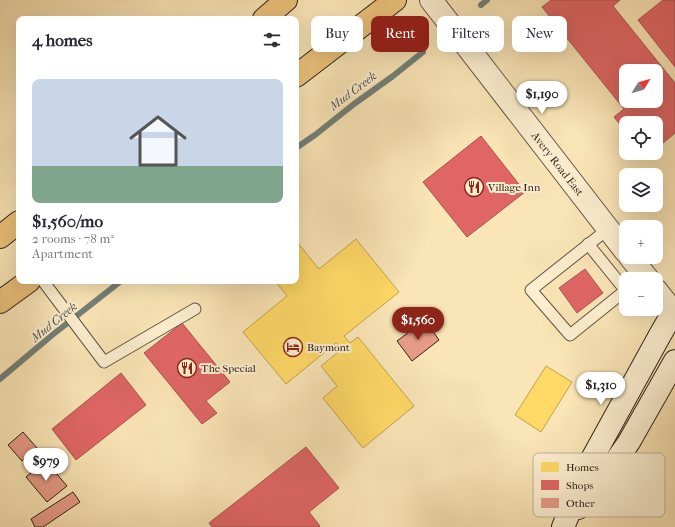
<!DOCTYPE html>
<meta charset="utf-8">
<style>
:root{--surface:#fff;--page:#f2f2f3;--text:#2b2b33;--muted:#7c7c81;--accent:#8f2418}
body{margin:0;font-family:"IM FELL French Canon",serif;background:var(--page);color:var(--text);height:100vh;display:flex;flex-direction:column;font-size:15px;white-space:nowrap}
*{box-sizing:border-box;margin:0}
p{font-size:13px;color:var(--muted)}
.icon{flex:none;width:22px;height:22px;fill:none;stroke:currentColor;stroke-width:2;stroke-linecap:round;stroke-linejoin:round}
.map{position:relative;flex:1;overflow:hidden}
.details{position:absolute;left:16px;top:16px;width:283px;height:268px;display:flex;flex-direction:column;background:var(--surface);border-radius:8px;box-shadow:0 4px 16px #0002}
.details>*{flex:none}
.banner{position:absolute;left:311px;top:16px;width:304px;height:36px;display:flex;gap:8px}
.needle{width:26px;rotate:53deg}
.fabs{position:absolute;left:619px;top:64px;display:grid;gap:8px}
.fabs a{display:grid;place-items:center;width:44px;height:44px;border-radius:8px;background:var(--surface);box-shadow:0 4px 16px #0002;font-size:20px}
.price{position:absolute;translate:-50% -34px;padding:0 9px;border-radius:14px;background:#fff;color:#222;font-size:13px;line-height:26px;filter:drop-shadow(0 1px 2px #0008)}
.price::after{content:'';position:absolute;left:50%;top:24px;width:12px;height:9px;margin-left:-6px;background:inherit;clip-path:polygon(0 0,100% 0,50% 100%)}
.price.selected{background:var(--accent);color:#fff}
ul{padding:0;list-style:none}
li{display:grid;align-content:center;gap:8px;height:212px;padding:0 16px}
li span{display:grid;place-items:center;height:124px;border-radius:8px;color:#555}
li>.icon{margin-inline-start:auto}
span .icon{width:72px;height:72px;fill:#fffc;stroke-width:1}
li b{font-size:17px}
h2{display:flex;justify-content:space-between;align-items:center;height:48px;padding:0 16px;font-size:17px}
.pill{padding:0 14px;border-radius:8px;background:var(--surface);box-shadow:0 4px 16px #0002;font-size:14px;line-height:36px}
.pill.selected{background:var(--accent);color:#fff}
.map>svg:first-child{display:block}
</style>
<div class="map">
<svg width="675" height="527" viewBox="0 0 675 527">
<rect width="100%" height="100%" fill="#fae5b6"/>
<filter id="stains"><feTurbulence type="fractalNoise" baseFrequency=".005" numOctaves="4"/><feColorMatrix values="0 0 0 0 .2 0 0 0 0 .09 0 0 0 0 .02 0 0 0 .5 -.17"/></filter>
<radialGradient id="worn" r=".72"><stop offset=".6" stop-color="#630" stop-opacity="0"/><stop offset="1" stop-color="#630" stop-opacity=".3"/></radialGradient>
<g fill="#ffd966" stroke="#c0a250">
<polygon points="356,239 399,292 344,336 350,343 358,337 414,406 363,448 323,398 337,386 321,366 341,350 336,343 286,384 243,332 287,296 275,281 296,281 296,241 319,269"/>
<polygon points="546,366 572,382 541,432 515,415"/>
</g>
<g fill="#e06666" stroke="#ab5250" fill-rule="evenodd">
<path d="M551,0H620L613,6L675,83V133L656,149V123H626V132L614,117L624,109L542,7ZM626,71H656V101H626Z"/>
<polygon points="663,0 675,0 675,67 638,20"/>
<polygon points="481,136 525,192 467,237 423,182"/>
<polygon points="585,269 603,293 577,313 559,288"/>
<polygon points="182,323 230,382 206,401 217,413 202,424 144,353"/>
<polygon points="121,373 146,405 76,460 52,429"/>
<polygon points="306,447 339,488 309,512 320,526 319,527 212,527 209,523"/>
</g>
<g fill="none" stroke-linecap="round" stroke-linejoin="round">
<g stroke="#727f77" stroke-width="6">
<polyline points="481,5 487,0"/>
<polyline points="296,148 315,135 354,104 393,76 423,52"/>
<polyline points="0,379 51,336 121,281"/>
</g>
</g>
<g fill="#e69b87" stroke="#2e231b">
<polygon points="425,320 439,340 412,361 397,341"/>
<polygon points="23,432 37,448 22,461 8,445"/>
<polygon points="46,461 67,486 47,502 26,477"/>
<polygon points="73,492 80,502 43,527 35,527 31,519"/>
</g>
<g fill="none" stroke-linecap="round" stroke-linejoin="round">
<defs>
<g id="service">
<polyline points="608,229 531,290 570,335 626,290"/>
<polyline points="588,244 626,291"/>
<polyline points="43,281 104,362 195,309"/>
</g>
<g id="tertiary">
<path id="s1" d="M431,0L626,252"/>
<polyline points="630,257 648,279"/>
<polyline points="656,290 675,314"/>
</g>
<g id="secondary">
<polyline points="578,508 603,479 629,442 675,361"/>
<polyline points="563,527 593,457 660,335 675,309"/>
</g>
<g id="primary">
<polyline points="264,19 286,0"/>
<polyline points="296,76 395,0"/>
<polyline points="0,237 19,222"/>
<polyline points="0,302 29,281"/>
</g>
</defs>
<use href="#service" stroke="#615442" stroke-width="13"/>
<use href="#tertiary" stroke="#615442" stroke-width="24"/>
<use href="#secondary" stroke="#2e231b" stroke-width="24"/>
<use href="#primary" stroke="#2e231b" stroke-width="24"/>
<use href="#service" stroke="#fceed0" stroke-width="11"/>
<use href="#tertiary" stroke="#fceed0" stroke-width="22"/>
<use href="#secondary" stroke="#fceed0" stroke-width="22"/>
<use href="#primary" stroke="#edc27b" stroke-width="22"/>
</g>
<defs>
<symbol id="restaurant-ring" viewBox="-11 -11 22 22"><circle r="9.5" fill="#fceed0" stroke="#8f2418" stroke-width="1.5"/><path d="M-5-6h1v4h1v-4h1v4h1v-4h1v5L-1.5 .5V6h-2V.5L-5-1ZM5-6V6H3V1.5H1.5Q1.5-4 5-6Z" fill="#8f2418"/></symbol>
<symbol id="hotel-ring" viewBox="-11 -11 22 22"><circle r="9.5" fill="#fceed0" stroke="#8f2418" stroke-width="1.5"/><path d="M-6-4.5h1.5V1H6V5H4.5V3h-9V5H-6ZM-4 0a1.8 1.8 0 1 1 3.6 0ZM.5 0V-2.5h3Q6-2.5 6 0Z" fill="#8f2418"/></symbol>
</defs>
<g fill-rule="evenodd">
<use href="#restaurant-ring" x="463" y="176" width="22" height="22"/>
<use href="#hotel-ring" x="282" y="336" width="22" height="22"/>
<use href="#restaurant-ring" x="176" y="357" width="22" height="22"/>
</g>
<g text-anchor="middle" stroke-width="4" stroke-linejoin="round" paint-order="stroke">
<g font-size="11" fill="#2e231b" stroke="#fceed0">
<text dy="4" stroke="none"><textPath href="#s1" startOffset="207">Avery Road East</textPath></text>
</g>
<g font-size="11" fill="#2e231b" stroke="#fceed0" text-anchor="start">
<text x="488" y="191">Village Inn</text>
<text x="307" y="351">Baymont</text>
<text x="201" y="372">The Special</text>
</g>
<g font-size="12" font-style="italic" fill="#505149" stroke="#fceed0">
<text transform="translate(353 91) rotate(-37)" y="4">Mud Creek</text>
<text transform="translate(54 322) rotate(-39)" y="4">Mud Creek</text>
</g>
</g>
<rect x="533" y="453" width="132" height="64" rx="6" fill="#fceed0" stroke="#beb19a" stroke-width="1"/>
<rect x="541" y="462" width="18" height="10" fill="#ffd966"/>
<rect x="541" y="480" width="18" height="10" fill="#e06666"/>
<rect x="541" y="498" width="18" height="10" fill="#e69b87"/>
<g font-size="11" fill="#2e231b">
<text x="566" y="471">Homes</text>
<text x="566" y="489">Shops</text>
<text x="566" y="507">Other</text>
</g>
<rect width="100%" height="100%" filter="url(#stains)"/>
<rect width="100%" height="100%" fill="url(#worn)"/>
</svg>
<div class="fabs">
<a><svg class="needle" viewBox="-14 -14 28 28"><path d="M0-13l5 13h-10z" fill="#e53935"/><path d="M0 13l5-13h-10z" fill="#7c7c81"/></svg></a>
<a><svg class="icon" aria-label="locate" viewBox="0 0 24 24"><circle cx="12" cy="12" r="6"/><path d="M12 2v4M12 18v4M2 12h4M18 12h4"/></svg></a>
<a><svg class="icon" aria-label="layers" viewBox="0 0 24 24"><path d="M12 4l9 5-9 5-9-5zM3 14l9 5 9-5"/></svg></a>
<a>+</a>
<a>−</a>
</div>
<b class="price" style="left:542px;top:115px">$1,190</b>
<b class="price selected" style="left:418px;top:341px">$1,560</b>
<b class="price" style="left:601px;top:406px">$1,310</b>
<b class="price" style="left:46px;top:482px">$979</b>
<div class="banner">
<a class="pill">Buy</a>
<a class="pill selected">Rent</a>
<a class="pill">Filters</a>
<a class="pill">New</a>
</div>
<section class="details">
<h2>4 homes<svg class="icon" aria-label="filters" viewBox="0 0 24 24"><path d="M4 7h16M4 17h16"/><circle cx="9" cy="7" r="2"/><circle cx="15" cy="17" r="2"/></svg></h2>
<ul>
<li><span style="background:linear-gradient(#c9d6e8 70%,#7fa58c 0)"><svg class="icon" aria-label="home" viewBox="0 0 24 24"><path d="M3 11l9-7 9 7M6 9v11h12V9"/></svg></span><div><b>$1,560/mo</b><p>2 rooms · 78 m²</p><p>Apartment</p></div></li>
</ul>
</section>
</div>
